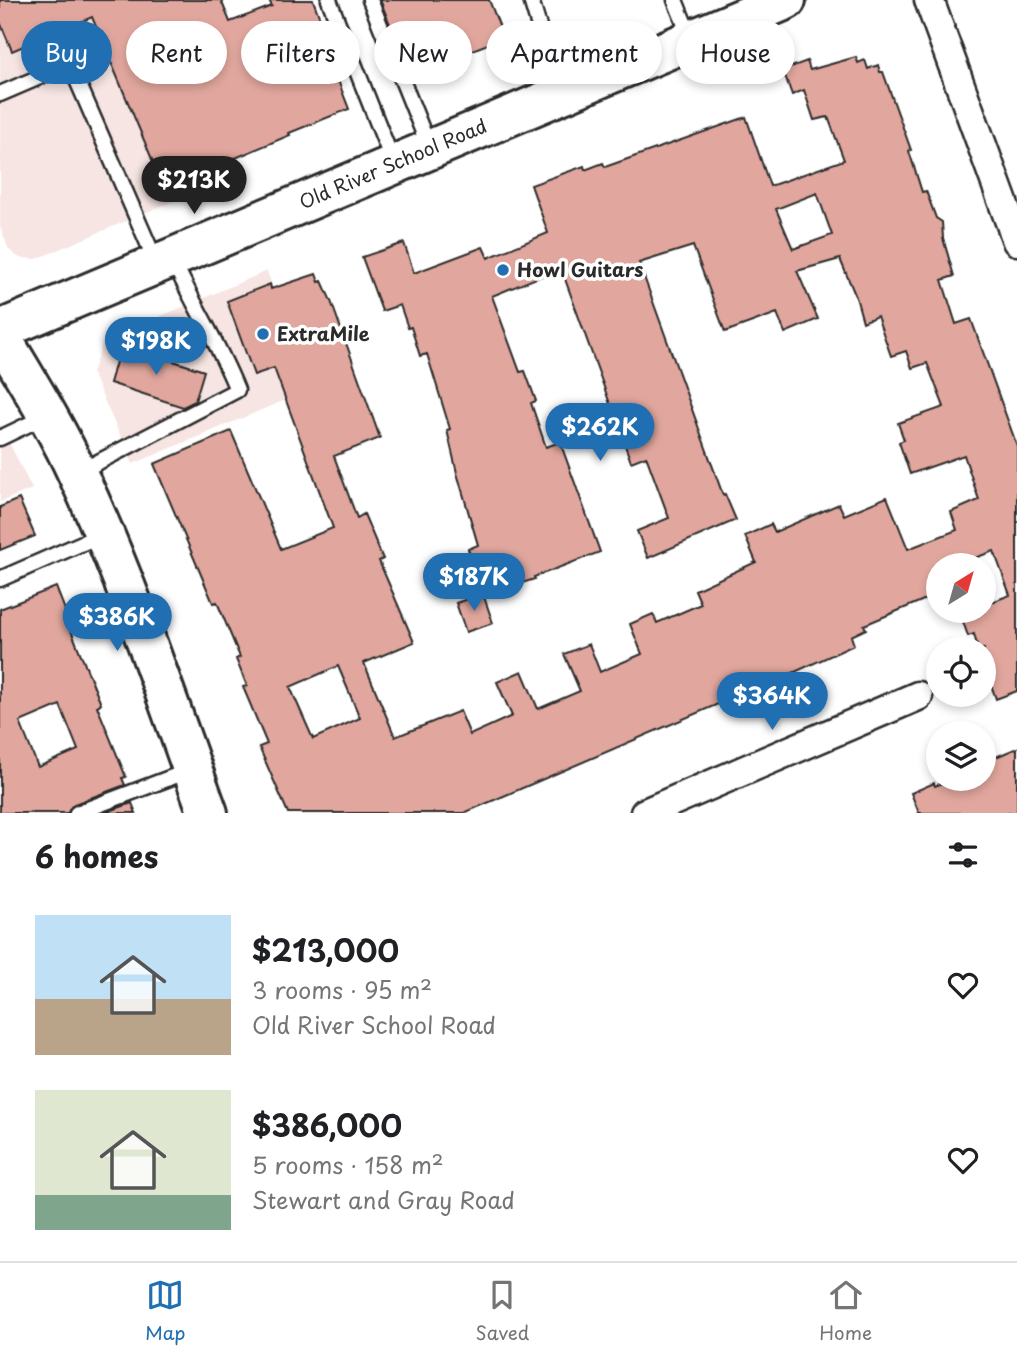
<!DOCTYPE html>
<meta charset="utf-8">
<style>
:root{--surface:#fff;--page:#f2f2f2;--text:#202124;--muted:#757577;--line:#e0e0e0;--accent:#1f6fb2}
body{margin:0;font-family:"Playpen Sans",sans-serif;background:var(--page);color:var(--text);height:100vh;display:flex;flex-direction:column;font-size:26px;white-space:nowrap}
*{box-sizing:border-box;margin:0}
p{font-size:23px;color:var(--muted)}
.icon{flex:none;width:38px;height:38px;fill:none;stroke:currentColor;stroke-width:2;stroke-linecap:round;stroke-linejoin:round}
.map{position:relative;height:813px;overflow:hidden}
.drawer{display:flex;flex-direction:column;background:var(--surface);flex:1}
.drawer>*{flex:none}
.top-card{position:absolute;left:21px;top:21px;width:976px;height:63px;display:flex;gap:14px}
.needle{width:46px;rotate:37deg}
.buttons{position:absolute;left:926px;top:553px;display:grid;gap:14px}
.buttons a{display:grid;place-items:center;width:70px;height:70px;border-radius:50%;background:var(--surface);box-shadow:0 4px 10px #0003;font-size:35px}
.price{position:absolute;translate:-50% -60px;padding:0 16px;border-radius:24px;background:var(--accent);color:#fff;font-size:23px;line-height:46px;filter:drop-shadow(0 2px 4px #0008)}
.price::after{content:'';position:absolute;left:50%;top:42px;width:21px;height:16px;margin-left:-10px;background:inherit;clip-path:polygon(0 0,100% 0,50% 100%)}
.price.on{background:#222;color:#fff}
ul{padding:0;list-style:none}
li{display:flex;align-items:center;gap:21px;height:175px;padding:0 35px}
li span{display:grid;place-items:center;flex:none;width:196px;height:140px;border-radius:0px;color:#555}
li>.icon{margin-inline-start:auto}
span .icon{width:84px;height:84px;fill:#fffc;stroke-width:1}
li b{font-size:30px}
h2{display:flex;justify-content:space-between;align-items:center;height:84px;padding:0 35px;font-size:30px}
.tag{padding:0 24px;border-radius:32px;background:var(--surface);box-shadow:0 4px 10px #0003;font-size:24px;line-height:63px}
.tag.on{background:var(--accent);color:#fff}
.dock{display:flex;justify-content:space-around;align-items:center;height:98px;border-top:2px solid var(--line);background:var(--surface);font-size:19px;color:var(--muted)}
.dock a{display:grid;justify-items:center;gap:4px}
.dock .on{color:var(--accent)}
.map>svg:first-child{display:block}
</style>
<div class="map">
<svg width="1017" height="813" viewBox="0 0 1017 813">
<rect width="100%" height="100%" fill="#fff"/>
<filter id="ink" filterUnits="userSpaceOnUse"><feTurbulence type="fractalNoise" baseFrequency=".0143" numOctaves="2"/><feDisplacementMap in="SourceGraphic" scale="14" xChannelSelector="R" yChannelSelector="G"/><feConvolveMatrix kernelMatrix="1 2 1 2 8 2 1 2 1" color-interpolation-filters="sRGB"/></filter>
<g filter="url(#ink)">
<g fill="#f6e5e2">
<polygon points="0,0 173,0 244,171 36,259 20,258 14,254 8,248 0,226"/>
<polygon points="267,271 309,390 133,464 92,373 103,341"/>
<polygon points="0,424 32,489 0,502"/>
</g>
<g fill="#e1a79e" stroke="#2b2b2b" stroke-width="2" fill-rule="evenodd">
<polygon points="0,0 221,0 230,22 272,6 269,0 313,0 339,69 334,70 349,109 289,133 290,135 221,164 222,167 190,181 187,173 162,183 92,17 12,51 0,22"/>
<polygon points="380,0 489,0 503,35 500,36 501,39 410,74"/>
<path d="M856,57L858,63L865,60L868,69L878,65L880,72H883L911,150L909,151L922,192L926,191L936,218L942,222L943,238L954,276L942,280L956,324L971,319L1017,446V691L996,699L984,665V649H978L974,634L968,636L960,613L984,611V605L1010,595L994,551L955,565H938V594L864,625L866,629L851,636L854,645L771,683L768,676L721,696L723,702L464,813H288L259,747L267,744L243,687L247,686L236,659L240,657L217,602L213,603L154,464L231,431L281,549L333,528L274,368L254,375L227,301L270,284L271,289L316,274L319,282L322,281L331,301L380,438L334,456L357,518L364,514L383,559L379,561L414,642L364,663L395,737L460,711L470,735L512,716L497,682L522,671L538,709L580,691L564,654L589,644L600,672L642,654L630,624L653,614L657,623L701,604L695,590L756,562L745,536L771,524L775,532L839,504L844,515L887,497L908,549L957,530L951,512L979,500L964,455L910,474L899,442L904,440L898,423L944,407L927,363L912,368L906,351L891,356L877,316L863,322L856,297L840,259L797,271L818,319L785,333L777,313L725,332L693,246L639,263L723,495L725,494L736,520L648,558L637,531L669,518L646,456L631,462L561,268L492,296L520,372L525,371L536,401L531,403L546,447L560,442L600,552L534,577L535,579L484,595L468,549L478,545L457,473L447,430L450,429L427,354L420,356L411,327L408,328L400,305L382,311L362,257L404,243L414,273L483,247L488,258L548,233L531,185L584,166L585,170L603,163L605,167L746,117L770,186L844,160L828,117L814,120L804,90L792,95L783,70L807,61L810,70ZM817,193L832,235L793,249L776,209ZM338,666L360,718L313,739L290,687Z"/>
<polygon points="121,344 204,371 195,401 183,407 110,383"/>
<polygon points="19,499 35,536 0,550 0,507"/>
<path d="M56,587L70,623H68L101,704L97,706L126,777L122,778L125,785L74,804L68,813H0V609ZM60,705L78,750L38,767L20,722Z"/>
<polygon points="483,594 493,623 466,632 456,603"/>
<polygon points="1017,748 1017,813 919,813 911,793 934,783 935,786 953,779 984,779 984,762"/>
<polygon points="132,803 136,813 104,813"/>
</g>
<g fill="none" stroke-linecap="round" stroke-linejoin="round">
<defs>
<g id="service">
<polyline points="329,0 393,162"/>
<polyline points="370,0 429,147"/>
<polyline points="531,0 559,93"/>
<polyline points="675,0 690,37"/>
<polyline points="0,94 70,64 156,262"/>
<polyline points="0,438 46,416"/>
<path d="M79,472L237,390C219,344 192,303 172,258"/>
<polyline points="0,579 103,534"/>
<polyline points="77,813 191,770"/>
</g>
<g id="minor">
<polyline points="929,0 1017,241"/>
<polyline points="645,813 918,696"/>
</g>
<g id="secondary">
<polyline points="0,330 786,0"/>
<path d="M0,335C27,381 56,426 78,475C129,584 167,700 208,813"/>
</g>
</defs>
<use href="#service" stroke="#2b2b2b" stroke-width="19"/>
<use href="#minor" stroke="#2b2b2b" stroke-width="33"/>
<use href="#secondary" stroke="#2b2b2b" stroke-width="44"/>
<use href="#service" stroke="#fff" stroke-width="14"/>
<use href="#minor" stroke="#fff" stroke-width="28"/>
<use href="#secondary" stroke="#fff" stroke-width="38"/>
</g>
</g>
<g fill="#1f6fb2" stroke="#fff" stroke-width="2.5">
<circle cx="503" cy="270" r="7"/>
<circle cx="263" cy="334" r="7"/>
</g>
<g text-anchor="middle" stroke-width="7" stroke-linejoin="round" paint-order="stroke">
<g font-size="19" fill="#2b2b2b" stroke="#fff">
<text transform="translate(393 164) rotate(-23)" y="7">Old River School Road</text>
</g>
<g font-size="19" font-weight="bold" fill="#2b2b2b" stroke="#fff" text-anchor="start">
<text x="517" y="277">Howl Guitars</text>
<text x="277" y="341">ExtraMile</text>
</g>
</g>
</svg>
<div class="buttons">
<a><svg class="needle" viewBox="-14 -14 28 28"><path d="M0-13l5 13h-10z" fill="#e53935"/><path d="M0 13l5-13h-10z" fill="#757577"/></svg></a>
<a><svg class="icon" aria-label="locate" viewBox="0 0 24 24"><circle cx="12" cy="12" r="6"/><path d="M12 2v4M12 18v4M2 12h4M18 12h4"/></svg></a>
<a><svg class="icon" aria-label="layers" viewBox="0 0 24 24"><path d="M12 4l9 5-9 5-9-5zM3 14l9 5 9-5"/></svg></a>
</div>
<b class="price on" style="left:194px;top:216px">$213K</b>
<b class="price" style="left:156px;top:377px">$198K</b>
<b class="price" style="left:600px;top:463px">$262K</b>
<b class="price" style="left:474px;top:613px">$187K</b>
<b class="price" style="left:117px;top:653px">$386K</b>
<b class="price" style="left:772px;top:732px">$364K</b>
<div class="top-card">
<a class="tag on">Buy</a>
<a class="tag">Rent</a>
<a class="tag">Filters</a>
<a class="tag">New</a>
<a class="tag">Apartment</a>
<a class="tag">House</a>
</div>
</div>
<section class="drawer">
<h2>6 homes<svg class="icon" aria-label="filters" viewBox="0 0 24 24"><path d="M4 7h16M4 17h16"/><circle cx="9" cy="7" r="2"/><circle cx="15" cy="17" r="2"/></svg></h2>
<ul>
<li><span style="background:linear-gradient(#bfe0f5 60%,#b9a48a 0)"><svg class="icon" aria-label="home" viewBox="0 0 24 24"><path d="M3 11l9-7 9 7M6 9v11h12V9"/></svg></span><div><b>$213,000</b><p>3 rooms · 95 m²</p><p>Old River School Road</p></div><svg class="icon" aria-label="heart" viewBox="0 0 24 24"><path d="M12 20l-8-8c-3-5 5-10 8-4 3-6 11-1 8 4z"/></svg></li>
<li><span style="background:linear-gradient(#dfe7d0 75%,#7fa58c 0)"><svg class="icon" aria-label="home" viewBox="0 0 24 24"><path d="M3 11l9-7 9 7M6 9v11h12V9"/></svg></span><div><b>$386,000</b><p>5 rooms · 158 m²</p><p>Stewart and Gray Road</p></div><svg class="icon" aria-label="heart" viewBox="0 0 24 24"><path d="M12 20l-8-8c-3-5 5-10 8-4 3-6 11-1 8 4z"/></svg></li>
</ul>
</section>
<nav class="dock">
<a class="on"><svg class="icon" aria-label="map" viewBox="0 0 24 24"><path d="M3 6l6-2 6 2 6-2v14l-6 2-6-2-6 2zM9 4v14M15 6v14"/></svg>Map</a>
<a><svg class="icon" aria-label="saved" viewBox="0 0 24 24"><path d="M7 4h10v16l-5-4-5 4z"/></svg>Saved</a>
<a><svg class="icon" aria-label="home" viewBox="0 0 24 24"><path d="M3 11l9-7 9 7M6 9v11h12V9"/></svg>Home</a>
</nav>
